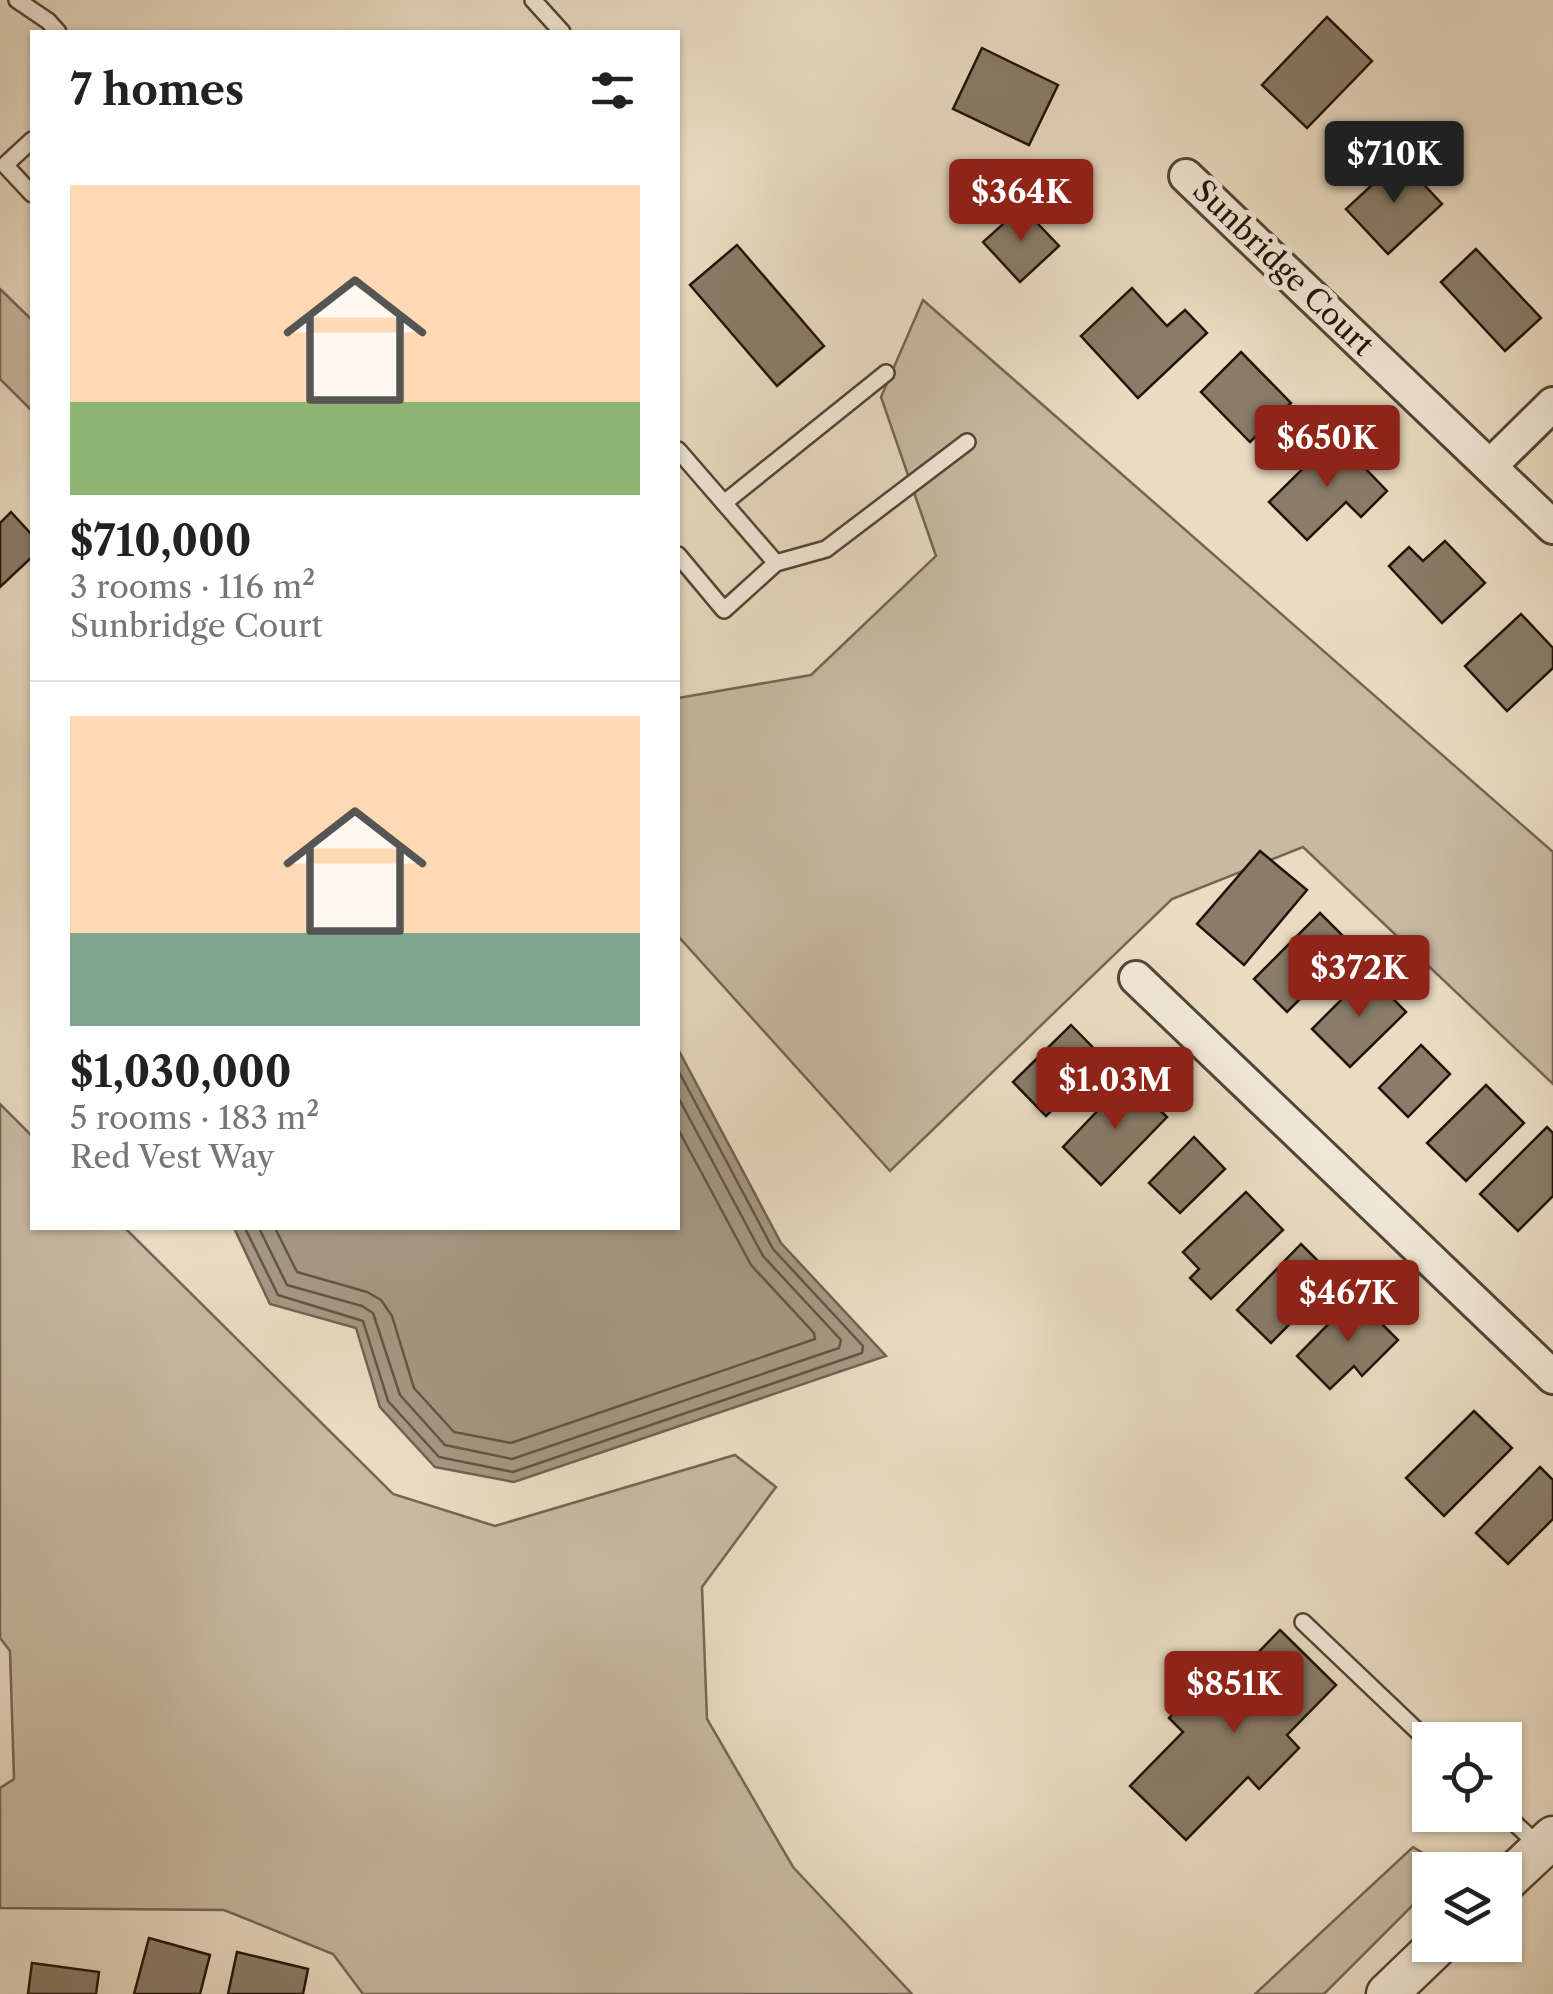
<!DOCTYPE html>
<meta charset="utf-8">
<style>
:root{--surface:#fff;--page:#f2f2f2;--text:#222;--muted:#767676;--line:#e0e0e0;--accent:#8f2418}
body{margin:0;font-family:"Libre Caslon Text",serif;background:var(--page);color:var(--text);height:100vh;display:flex;flex-direction:column;font-size:38px;white-space:nowrap}
*{box-sizing:border-box;margin:0}
p{font-size:32px;color:var(--muted)}
.icon{flex:none;width:55px;height:55px;fill:none;stroke:currentColor;stroke-width:2;stroke-linecap:round;stroke-linejoin:round}
.map{position:relative;flex:1;overflow:hidden}
.drawer{position:absolute;left:30px;top:30px;width:650px;height:1200px;display:flex;flex-direction:column;background:var(--surface);border-radius:0px;box-shadow:0 2px 8px #0004}
.drawer>*{flex:none}
.buttons{position:absolute;left:1412px;top:1722px;display:grid;gap:20px}
.buttons a{display:grid;place-items:center;width:110px;height:110px;border-radius:0px;background:var(--surface);box-shadow:0 2px 8px #0004;font-size:50px}
.price{position:absolute;translate:-50% -85px;padding:0 22px;border-radius:10px;background:var(--accent);color:#fff;font-size:32px;line-height:65px;filter:drop-shadow(0 2px 5px #0008)}
.price::after{content:'';position:absolute;left:50%;top:60px;width:30px;height:22px;margin-left:-15px;background:inherit;clip-path:polygon(0 0,100% 0,50% 100%)}
.price.selected{background:#222;color:#fff}
ul{padding:0;list-style:none}
li{display:grid;align-content:center;gap:20px;height:530px;padding:0 40px}
li+li{border-top:2px solid var(--line)}
li span{display:grid;place-items:center;height:310px;border-radius:0px;color:#555}
li>.icon{margin-inline-start:auto}
span .icon{width:180px;height:180px;fill:#fffc;stroke-width:1}
li b{font-size:42px}
h2{display:flex;justify-content:space-between;align-items:center;height:120px;padding:0 40px;font-size:42px}
.map>svg:first-child{display:block}
</style>
<div class="map">
<svg width="1553" height="1994" viewBox="0 0 1553 1994">
<rect width="100%" height="100%" fill="#eadcc2"/>
<filter id="stains"><feTurbulence type="fractalNoise" baseFrequency=".002" numOctaves="4"/><feColorMatrix values="0 0 0 0 .2 0 0 0 0 .09 0 0 0 0 .02 0 0 0 .5 -.17"/></filter>
<radialGradient id="worn" r=".72"><stop offset=".6" stop-color="#630" stop-opacity="0"/><stop offset="1" stop-color="#630" stop-opacity=".3"/></radialGradient>
<g fill="#c8baa2" stroke="#746655" stroke-width="2.5">
<polygon points="0,289 32,320 32,411 0,379"/>
<polygon points="923,300 1553,852 1553,1084 1303,847 1172,899 890,1171 678,936 678,698 811,675 936,556 881,397"/>
<polygon points="0,1104 32,1136 32,1228 125,1228 393,1494 495,1526 735,1455 776,1487 702,1587 707,1719 793,1867 912,1994 363,1994 333,1954 224,1910 0,1908 0,1788 14,1779 10,1651 0,1638"/>
<polygon points="1413,1847 1449,1869 1430,1870 1430,1888 1324,1994 1255,1994"/>
</g>
<polygon fill="#a59883" stroke="#706352" stroke-width="2.5" points="678,1049 781,1243 886,1356 514,1482 435,1467 380,1407 356,1328 270,1304 234,1228 678,1228"/>
<g fill="none" stroke-linecap="round" stroke-linejoin="round">
<g stroke="#625646" stroke-width="2.5">
<polyline points="245,1228 278,1295 363,1321 388,1401 439,1457 513,1472 862,1353 863,1346 773,1249 678,1070"/>
<polyline points="259,1228 287,1285 362,1306 373,1313 400,1395 445,1445 512,1459 839,1348 841,1340 763,1256 678,1097"/>
<polyline points="275,1228 297,1272 367,1292 381,1300 392,1316 414,1388 454,1432 511,1443 815,1339 814,1333 751,1265 678,1129"/>
</g>
</g>
<g fill="#897c69" stroke="#201308" stroke-width="2.5">
<polygon points="1327,17 1372,61 1307,128 1262,85"/>
<polygon points="982,48 1058,85 1029,145 953,109"/>
<polygon points="1400,159 1442,204 1388,254 1346,209"/>
<polygon points="1022,207 1059,246 1020,282 983,242"/>
<polygon points="737,245 824,346 777,386 690,285"/>
<polygon points="1476,249 1541,318 1505,351 1441,282"/>
<polygon points="1132,288 1167,326 1185,310 1207,333 1138,398 1081,336"/>
<polygon points="1241,352 1291,403 1250,442 1201,392"/>
<polygon points="1335,437 1387,491 1361,517 1346,502 1307,540 1269,502"/>
<polygon points="11,512 32,535 32,557 0,587 0,523"/>
<polygon points="1445,541 1485,583 1442,623 1389,566 1409,547 1423,561"/>
<polygon points="1521,614 1553,648 1553,668 1507,711 1465,666"/>
<polygon points="1260,851 1307,890 1244,965 1197,924"/>
<polygon points="1320,913 1353,946 1287,1012 1254,979"/>
<polygon points="1368,973 1406,1012 1350,1067 1312,1029"/>
<polygon points="1071,1025 1113,1068 1080,1100 1072,1091 1046,1116 1013,1082"/>
<polygon points="1421,1045 1450,1074 1408,1117 1379,1088"/>
<polygon points="1128,1079 1167,1117 1101,1185 1063,1147"/>
<polygon points="1486,1085 1524,1123 1466,1181 1427,1143"/>
<polygon points="1547,1127 1553,1133 1553,1196 1518,1231 1480,1194"/>
<polygon points="1194,1137 1225,1169 1180,1213 1149,1183"/>
<polygon points="1246,1192 1283,1230 1211,1299 1190,1278 1199,1269 1183,1252"/>
<polygon points="1301,1244 1335,1278 1271,1343 1237,1310"/>
<polygon points="1355,1297 1398,1340 1362,1376 1354,1366 1330,1389 1297,1356"/>
<polygon points="1474,1411 1512,1448 1444,1516 1406,1478"/>
<polygon points="1540,1467 1553,1480 1553,1519 1508,1564 1476,1533"/>
<polygon points="1280,1630 1336,1685 1287,1735 1299,1748 1259,1789 1248,1777 1186,1840 1130,1786 1183,1732 1169,1718 1192,1694 1205,1707"/>
<polygon points="149,1938 210,1955 200,1994 134,1994"/>
<polygon points="237,1952 308,1969 303,1994 228,1994"/>
<polygon points="32,1963 99,1972 96,1994 28,1994"/>
</g>
<g fill="none" stroke-linecap="round" stroke-linejoin="round">
<defs>
<g id="service">
<polyline points="17,0 48,21 58,32"/>
<polyline points="533,0 562,32"/>
<polyline points="32,140 5,165 32,194"/>
<polyline points="678,450 776,563"/>
<polyline points="724,503 886,373"/>
<polyline points="678,555 724,610 776,563 826,549 967,442"/>
<polyline points="1303,1622 1430,1743"/>
<polyline points="1505,1814 1538,1845"/>
</g>
<g id="minor">
<polyline points="1186,176 1553,527"/>
<polyline points="1490,466 1553,404"/>
<polyline points="1136,978 1553,1377"/>
</g>
<g id="tertiary">
<polyline points="1505,1882 1553,1837"/>
<polyline points="1387,1994 1438,1945"/>
</g>
</defs>
<use href="#service" stroke="#524536" stroke-width="20"/>
<use href="#minor" stroke="#524536" stroke-width="38"/>
<use href="#tertiary" stroke="#524536" stroke-width="45"/>
<use href="#service" stroke="#f1e8d7" stroke-width="15"/>
<use href="#minor" stroke="#f1e8d7" stroke-width="32"/>
<use href="#tertiary" stroke="#f1e8d7" stroke-width="40"/>
</g>
<g text-anchor="middle" stroke-width="10" stroke-linejoin="round" paint-order="stroke">
<g font-size="30" fill="#201308" stroke="#f1e8d7">
<text transform="translate(1283 268) rotate(44)" y="10">Sunbridge Court</text>
</g>
</g>
<rect width="100%" height="100%" filter="url(#stains)"/>
<rect width="100%" height="100%" fill="url(#worn)"/>
</svg>
<div class="buttons">
<a><svg class="icon" aria-label="locate" viewBox="0 0 24 24"><circle cx="12" cy="12" r="6"/><path d="M12 2v4M12 18v4M2 12h4M18 12h4"/></svg></a>
<a><svg class="icon" aria-label="layers" viewBox="0 0 24 24"><path d="M12 4l9 5-9 5-9-5zM3 14l9 5 9-5"/></svg></a>
</div>
<b class="price selected" style="left:1394px;top:206px">$710K</b>
<b class="price" style="left:1021px;top:244px">$364K</b>
<b class="price" style="left:1327px;top:490px">$650K</b>
<b class="price" style="left:1359px;top:1020px">$372K</b>
<b class="price" style="left:1115px;top:1132px">$1.03M</b>
<b class="price" style="left:1348px;top:1345px">$467K</b>
<b class="price" style="left:1234px;top:1736px">$851K</b>
<section class="drawer">
<h2>7 homes<svg class="icon" aria-label="filters" viewBox="0 0 24 24"><path d="M4 7h16M4 17h16"/><circle cx="9" cy="7" r="2"/><circle cx="15" cy="17" r="2"/></svg></h2>
<ul>
<li><span style="background:linear-gradient(#ffd9b3 70%,#8fb573 0)"><svg class="icon" aria-label="home" viewBox="0 0 24 24"><path d="M3 11l9-7 9 7M6 9v11h12V9"/></svg></span><div><b>$710,000</b><p>3 rooms · 116 m²</p><p>Sunbridge Court</p></div></li>
<li><span style="background:linear-gradient(#ffd9b3 70%,#7fa58c 0)"><svg class="icon" aria-label="home" viewBox="0 0 24 24"><path d="M3 11l9-7 9 7M6 9v11h12V9"/></svg></span><div><b>$1,030,000</b><p>5 rooms · 183 m²</p><p>Red Vest Way</p></div></li>
</ul>
</section>
</div>
